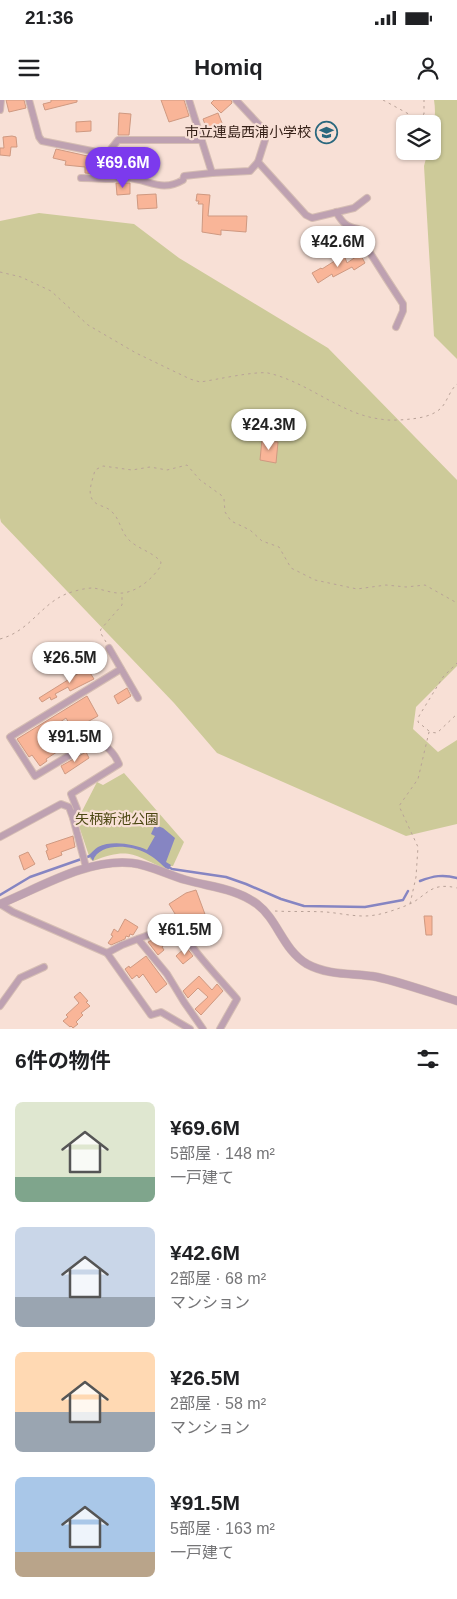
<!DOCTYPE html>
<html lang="ja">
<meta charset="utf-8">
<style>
:root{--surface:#fff;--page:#f2f2f2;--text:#202124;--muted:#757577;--accent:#7c3aed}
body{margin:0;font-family:Helvetica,"Noto Sans JP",sans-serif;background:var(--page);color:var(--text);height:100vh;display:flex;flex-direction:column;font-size:19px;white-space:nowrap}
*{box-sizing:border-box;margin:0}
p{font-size:16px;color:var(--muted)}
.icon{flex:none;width:28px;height:28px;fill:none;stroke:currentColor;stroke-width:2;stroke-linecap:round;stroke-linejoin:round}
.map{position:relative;height:929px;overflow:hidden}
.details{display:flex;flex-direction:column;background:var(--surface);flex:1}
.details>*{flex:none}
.fabs{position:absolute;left:396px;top:15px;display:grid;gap:10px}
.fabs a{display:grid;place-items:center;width:45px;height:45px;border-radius:8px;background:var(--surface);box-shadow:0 1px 4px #0004;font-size:25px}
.price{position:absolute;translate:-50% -42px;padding:0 11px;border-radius:18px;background:#fff;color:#222;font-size:16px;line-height:32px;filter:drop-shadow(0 1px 2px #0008)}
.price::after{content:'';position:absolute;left:50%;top:30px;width:15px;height:11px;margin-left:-8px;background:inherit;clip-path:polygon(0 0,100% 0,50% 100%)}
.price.selected{background:var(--accent);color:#fff}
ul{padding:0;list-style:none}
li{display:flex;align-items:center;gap:15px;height:125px;padding:0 15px}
li span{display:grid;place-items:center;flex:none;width:140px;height:100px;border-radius:8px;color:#555}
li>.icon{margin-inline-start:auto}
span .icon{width:60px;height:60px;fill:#fffc;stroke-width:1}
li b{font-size:21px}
h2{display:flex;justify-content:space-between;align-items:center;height:60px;padding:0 15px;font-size:21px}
.status{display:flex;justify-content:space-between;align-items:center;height:35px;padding:0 25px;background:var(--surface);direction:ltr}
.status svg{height:14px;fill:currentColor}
header{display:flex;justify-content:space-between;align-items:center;height:65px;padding:0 15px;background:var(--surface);font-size:22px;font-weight:800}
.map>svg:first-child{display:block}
</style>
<div class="status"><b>21:36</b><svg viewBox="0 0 49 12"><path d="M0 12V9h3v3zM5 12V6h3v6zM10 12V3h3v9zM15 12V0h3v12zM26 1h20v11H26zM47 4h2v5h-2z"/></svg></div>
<header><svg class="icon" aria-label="menu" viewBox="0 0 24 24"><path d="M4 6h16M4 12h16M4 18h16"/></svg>Homiq<svg class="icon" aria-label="person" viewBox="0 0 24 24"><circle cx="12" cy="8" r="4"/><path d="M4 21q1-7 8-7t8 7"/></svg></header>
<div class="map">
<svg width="457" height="929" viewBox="0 0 457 929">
<rect width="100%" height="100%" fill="#f8e0d6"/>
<g fill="#cdca99">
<path d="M434,0H457V259L434,236L424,66L428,51H432C432,34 437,17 434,0Z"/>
<polygon points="39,113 134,124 179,158 328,248 457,380 457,566 416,607 413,629 438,652 457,640 457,724 406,736 217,653 174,603 1,422 0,418 0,121"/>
<path d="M124,673L184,742L173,766H171L168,770C134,756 131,746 93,761L90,759L78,723L79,717L97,682L103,685Z"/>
</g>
<path fill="#8685c2" d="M155,725L163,728L175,738L166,762L171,765L168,770C161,764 154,757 146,753C131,745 99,742 93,761L89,755C91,753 95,749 98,747C112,740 134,744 147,750L155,736L151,734Z"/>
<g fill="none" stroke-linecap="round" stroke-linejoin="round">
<g stroke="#8685c2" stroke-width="2.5">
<polyline points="167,766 172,769 226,777 246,784 281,799 304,806 365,807 403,800 408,791"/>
<path d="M420,781C433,776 443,774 457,778"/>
<polyline points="0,795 30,777 90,756"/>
</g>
</g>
<g fill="#f9b598" stroke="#cf9981">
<polygon points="6,0 24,0 26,8 9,12"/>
<polygon points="51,0 77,0 77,2 45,10 43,4 51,2"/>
<polygon points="161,0 184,0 189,16 169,22"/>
<polygon points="214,0 231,0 232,3 221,13 211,3"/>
<polygon points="119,13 131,14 129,35 118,35"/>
<polygon points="218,13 222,23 207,30 203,19"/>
<polygon points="91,21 91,31 76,32 76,22"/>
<polygon points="12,36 16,37 17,47 11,47 10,56 0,55 0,48 4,48 3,37"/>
<polygon points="56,49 92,57 91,68 97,68 97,74 85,73 85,67 65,65 66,61 53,58"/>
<polygon points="116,83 130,83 130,94 117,95"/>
<polygon points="156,94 157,108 138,109 137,95"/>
<polygon points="197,94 210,95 208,116 247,116 246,132 221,130 221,135 202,132 203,104 198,104 199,101 196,101"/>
<polygon points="360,154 365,163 354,170 352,167 333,177 332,174 318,183 312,173 321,168 322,169 344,155 347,163"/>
<polygon points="262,340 278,342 276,363 260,360"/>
<polygon points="87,568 94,579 70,591 68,587 55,594 57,597 51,600 50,597 42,602 39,598"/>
<polygon points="127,588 131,596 118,604 114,596"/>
<polygon points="87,596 98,616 73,630 66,618 47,631 60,650 46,659 47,661 40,666 32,655 29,657 17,639"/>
<polygon points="86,652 89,658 65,674 61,666"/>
<polygon points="73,736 75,747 61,752 62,755 49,760 46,751 48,750 46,745"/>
<polygon points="28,752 35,764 24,770 19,756"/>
<polygon points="196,790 206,817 185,829 178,824 180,822 169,804 186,793"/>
<polygon points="424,816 432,816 432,835 426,835"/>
<polygon points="125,819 138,827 133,835 130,834 129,837 126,836 125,839 111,845 108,843 113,836 111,835 114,829 118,832"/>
<polygon points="172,831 176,835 162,847 164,850 158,855 148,842"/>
<polygon points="186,847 193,856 183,864 176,856"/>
<polygon points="146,856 167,884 156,893 143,874 139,878 137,875 132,879 125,869 129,866 130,868"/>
<polygon points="199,876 212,890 217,884 223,891 201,915 195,909 208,897 198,888 188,898 183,891"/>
<polygon points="80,892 88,901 86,902 90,906 81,913 83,915 76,922 78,924 73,928 71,926 70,927 63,921 68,917 66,915 79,903 74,897"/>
</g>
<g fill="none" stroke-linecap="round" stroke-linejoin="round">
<defs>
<g id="minor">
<polyline points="29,0 39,37 42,41 107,54"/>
<polyline points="189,0 212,73"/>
<polyline points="236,0 264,30 265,40 258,62 306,115 312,118 354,108 367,98"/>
<polyline points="0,10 1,0"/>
<path d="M81,78C91,78 102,79 112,79C117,78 122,77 127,78C149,79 161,93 183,80L184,76L212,73L250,71L258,62"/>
<polyline points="111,79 107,54 118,40 202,40"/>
<path d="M336,112C342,122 346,127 358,129L365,145L388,181L403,204V211L396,227"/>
<polyline points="109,548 138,598"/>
<polyline points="0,737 61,704 69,707 73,718"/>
<path d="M86,767L73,718L77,709L71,694L119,664C114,652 107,646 95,640L35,676L10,637L121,569"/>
<polyline points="0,804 13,812 107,853 151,915 161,912 190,929"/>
<polyline points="138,839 167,874 184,902 203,929"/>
<path d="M107,853L122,845L172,826C184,831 189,844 198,854C210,869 224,884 237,899L220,929"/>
<polyline points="0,906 20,878 44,867"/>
</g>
<path id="tertiary" d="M0,804C39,788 88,758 132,763C150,765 168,775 186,780C210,787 235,788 257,804C278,820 283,850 307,864C329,876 354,873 377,877C404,883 431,893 457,901"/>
</defs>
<use href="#minor" stroke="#d5bdb3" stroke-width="8"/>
<use href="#tertiary" stroke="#d5bdb3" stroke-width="9"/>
<g stroke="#b9a298" stroke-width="1" stroke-dasharray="2.5 4" stroke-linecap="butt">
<polyline points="383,0 416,18 424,14 424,0"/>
<path d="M0,172L21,177L51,191L88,225L136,253L190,279L200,282C215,280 254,271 268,273C308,282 340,314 380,319C390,321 401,320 411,319C420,318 432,316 440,309C447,303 449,291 457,284"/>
<path d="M0,539C30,531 40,505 66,494C74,491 85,488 93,488C102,489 113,494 123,493C138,491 152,479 160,467L161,462C153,452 138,449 129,440C121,432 120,420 113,413C109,408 104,407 99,405C84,398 92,383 95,370L103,366L132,370L150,367L167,370L187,365L200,380L221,395L224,399L225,412L231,421L250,430L262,441L279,447L291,468L315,480L357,489L386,485L406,487L425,485L457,503"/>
<polyline points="106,542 100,532 101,529 122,505 122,494"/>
<polyline points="429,631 418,622 419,616 443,577 457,563"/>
<polyline points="410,804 416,777 418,747 399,706 418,679 429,632 437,633 457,614"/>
<path d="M275,811C292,812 309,811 326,812C338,813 351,816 364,816C378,816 392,811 405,806C427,798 428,781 457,788"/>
</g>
<use href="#minor" stroke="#bea1b1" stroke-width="6"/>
<use href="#tertiary" stroke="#bea1b1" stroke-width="8"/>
</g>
<defs>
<symbol id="school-ring" viewBox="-11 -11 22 22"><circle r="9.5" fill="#f8e0d6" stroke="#2a687e" stroke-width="1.5"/><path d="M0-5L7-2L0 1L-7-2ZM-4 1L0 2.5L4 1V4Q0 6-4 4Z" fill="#2a687e"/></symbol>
</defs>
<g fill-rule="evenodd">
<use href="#school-ring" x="314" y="20" width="25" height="25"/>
</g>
<g text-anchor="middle" stroke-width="4.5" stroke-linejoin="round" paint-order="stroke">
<g font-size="14" fill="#341f16" stroke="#f8e0d6" text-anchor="end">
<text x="311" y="37">市立連島西浦小学校</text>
</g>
<g font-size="14" fill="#4b4712" stroke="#f8e0d6">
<text x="117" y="724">矢柄新池公園</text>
</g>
</g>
</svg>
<div class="fabs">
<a><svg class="icon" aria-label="layers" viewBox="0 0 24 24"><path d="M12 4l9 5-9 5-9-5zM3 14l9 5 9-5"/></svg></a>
</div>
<b class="price selected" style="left:123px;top:89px">¥69.6M</b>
<b class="price" style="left:338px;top:168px">¥42.6M</b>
<b class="price" style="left:269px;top:351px">¥24.3M</b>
<b class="price" style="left:70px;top:584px">¥26.5M</b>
<b class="price" style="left:75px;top:663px">¥91.5M</b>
<b class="price" style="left:185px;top:856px">¥61.5M</b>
</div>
<section class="details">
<h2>6件の物件<svg class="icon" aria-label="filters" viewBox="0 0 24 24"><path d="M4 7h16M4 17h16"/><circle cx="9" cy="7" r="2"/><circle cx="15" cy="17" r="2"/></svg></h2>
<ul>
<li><span style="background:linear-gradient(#dfe7d0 75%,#7fa58c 0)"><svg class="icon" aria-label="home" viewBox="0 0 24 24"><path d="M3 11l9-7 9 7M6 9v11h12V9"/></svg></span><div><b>¥69.6M</b><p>5部屋 · 148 m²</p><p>一戸建て</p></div></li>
<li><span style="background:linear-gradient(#c9d6e8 70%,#9aa5b1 0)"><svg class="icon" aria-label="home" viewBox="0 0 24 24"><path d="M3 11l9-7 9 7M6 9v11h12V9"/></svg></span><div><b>¥42.6M</b><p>2部屋 · 68 m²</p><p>マンション</p></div></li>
<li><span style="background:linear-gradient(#ffd9b3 60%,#9aa5b1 0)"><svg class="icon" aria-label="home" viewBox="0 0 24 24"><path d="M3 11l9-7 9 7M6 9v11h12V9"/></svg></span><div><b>¥26.5M</b><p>2部屋 · 58 m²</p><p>マンション</p></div></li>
<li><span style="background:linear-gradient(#a9c7e8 75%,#b9a48a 0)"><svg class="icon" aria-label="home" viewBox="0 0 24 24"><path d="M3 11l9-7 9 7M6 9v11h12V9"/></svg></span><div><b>¥91.5M</b><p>5部屋 · 163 m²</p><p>一戸建て</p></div></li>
</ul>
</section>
